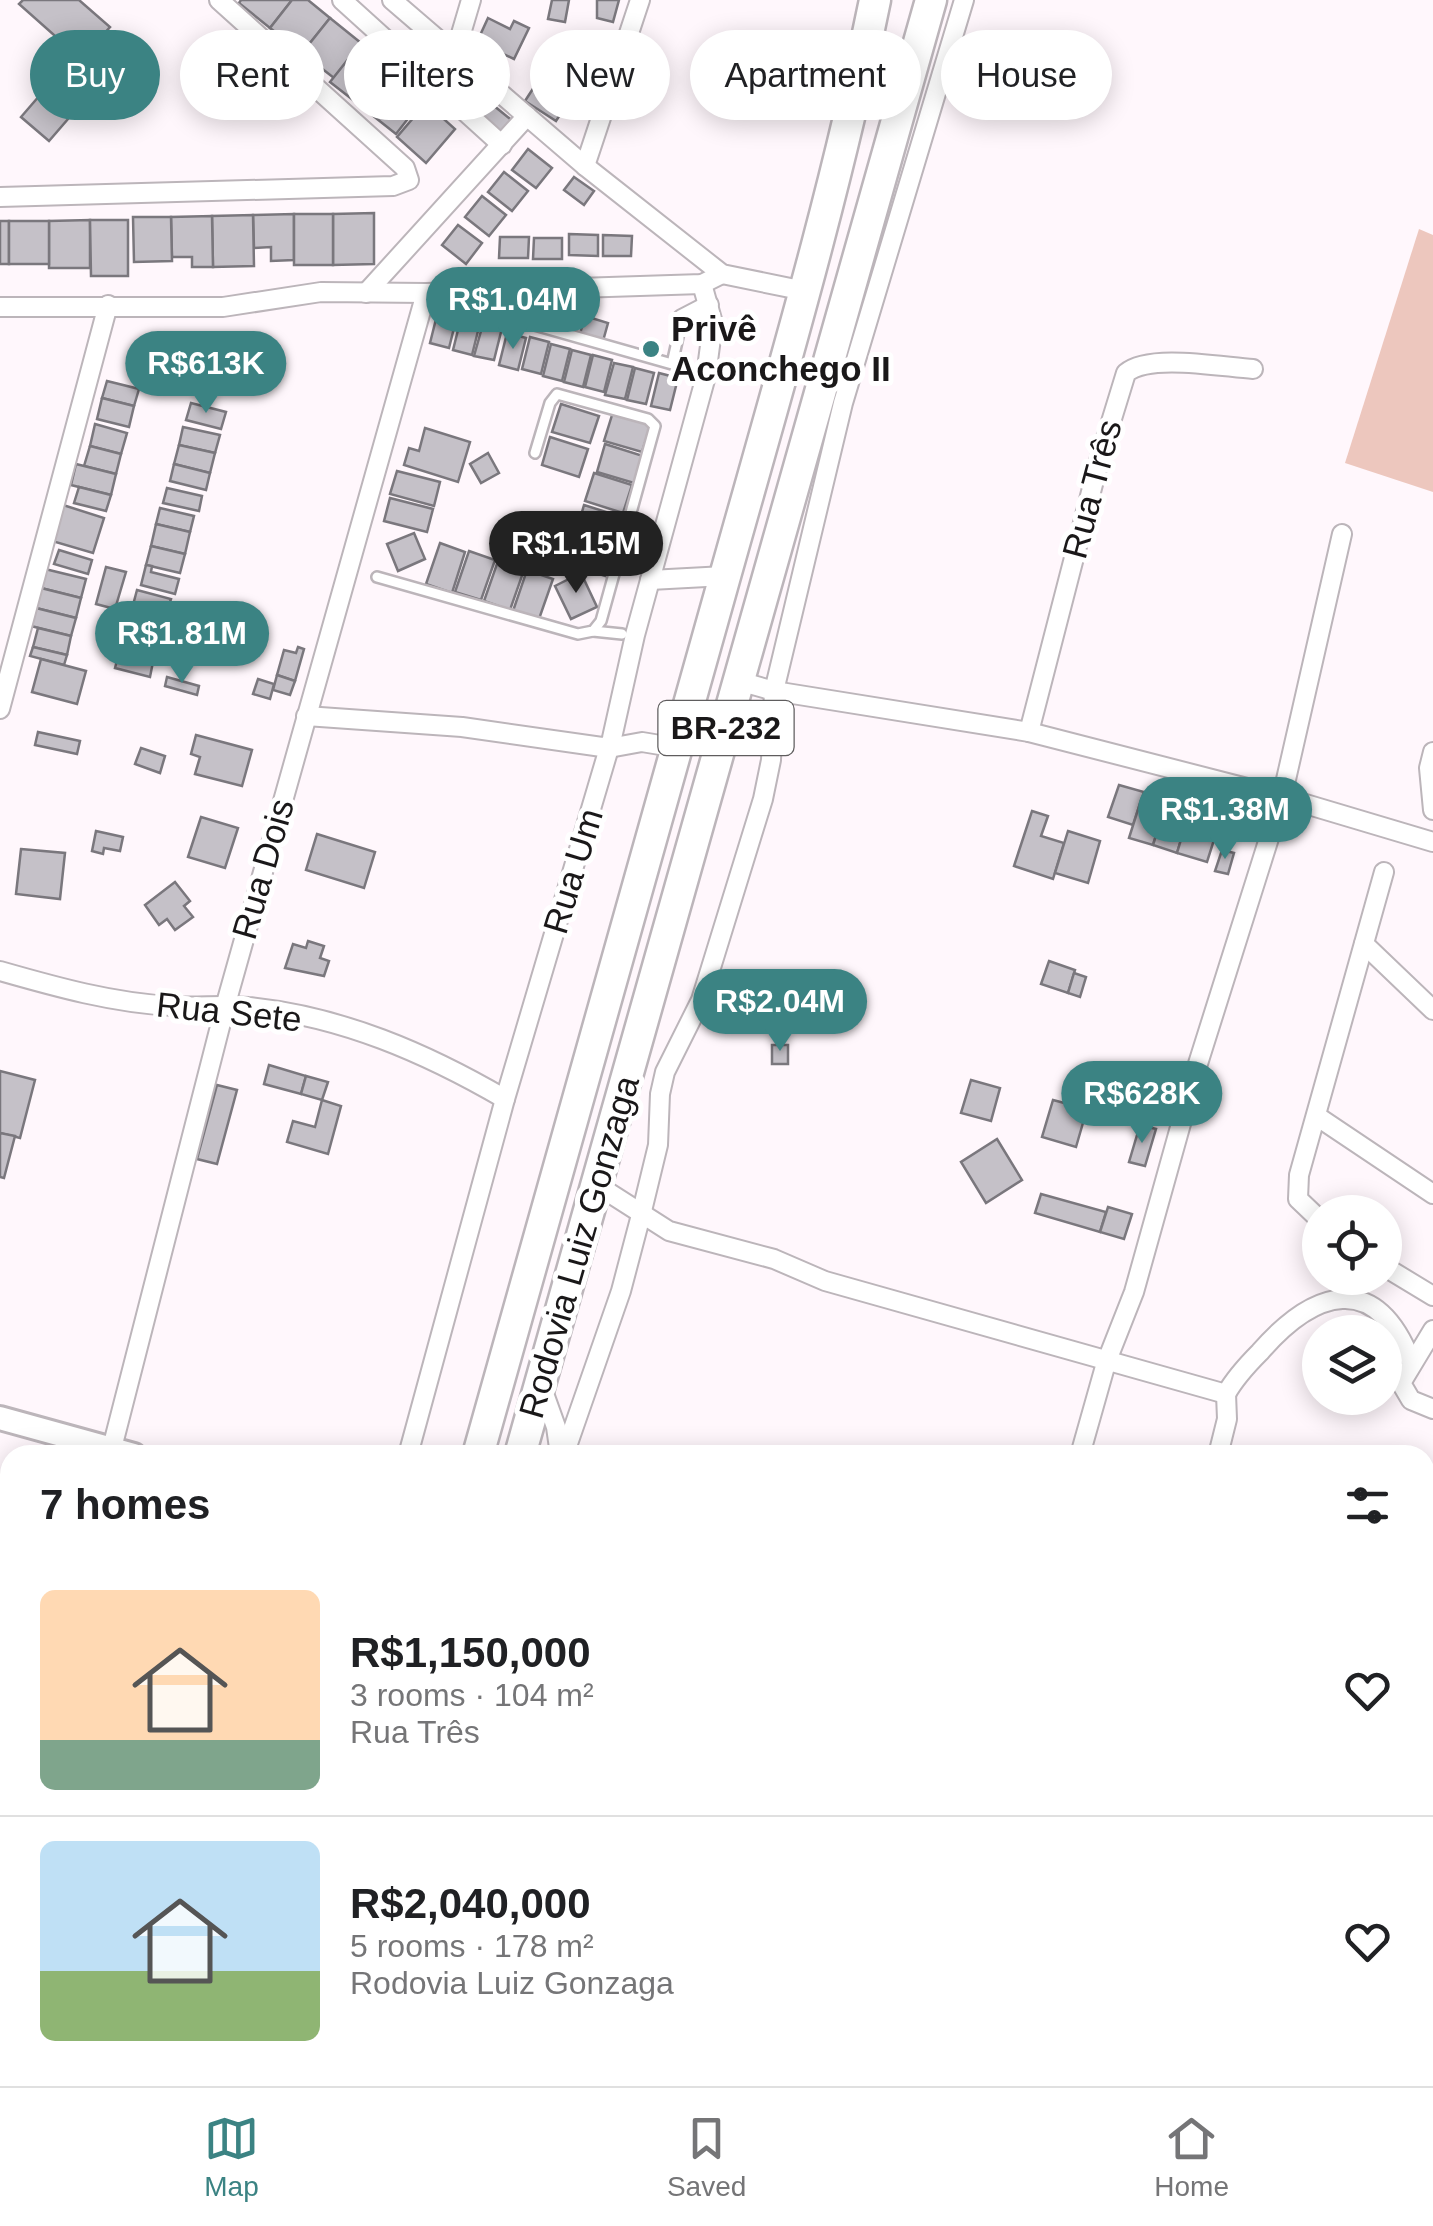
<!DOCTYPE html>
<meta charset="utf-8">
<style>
:root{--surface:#fff;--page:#f6f6f6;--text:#202124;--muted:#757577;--line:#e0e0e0;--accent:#3b8383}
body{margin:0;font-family:Arial,sans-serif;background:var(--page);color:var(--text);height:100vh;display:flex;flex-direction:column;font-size:38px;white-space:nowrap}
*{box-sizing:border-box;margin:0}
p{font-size:32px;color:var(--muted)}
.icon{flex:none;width:55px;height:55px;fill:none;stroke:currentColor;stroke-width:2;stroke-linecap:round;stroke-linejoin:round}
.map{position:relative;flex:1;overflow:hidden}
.sheet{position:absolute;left:0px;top:1445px;width:1435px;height:642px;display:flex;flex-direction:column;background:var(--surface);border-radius:30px 30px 0 0;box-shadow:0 5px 25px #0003}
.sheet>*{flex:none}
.top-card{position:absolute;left:30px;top:30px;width:1375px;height:90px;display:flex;gap:20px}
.fabs{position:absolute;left:1302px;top:1195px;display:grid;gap:20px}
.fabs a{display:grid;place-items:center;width:100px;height:100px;border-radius:50%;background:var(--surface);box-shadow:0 5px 25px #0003;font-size:50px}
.price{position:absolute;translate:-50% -85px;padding:0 22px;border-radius:35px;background:var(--accent);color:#fff;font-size:32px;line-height:65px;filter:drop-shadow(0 2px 5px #0008)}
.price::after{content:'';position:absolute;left:50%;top:60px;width:30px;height:22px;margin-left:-15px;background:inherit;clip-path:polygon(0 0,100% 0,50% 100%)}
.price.on{background:#222;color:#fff}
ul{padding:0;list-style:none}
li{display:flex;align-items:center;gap:30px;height:250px;padding:0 40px}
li+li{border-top:2px solid var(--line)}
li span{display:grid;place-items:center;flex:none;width:280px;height:200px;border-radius:15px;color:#555}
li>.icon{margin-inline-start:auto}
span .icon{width:120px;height:120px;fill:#fffc;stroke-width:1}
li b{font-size:42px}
h2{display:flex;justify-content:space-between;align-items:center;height:120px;padding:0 40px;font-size:42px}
.pill{padding:0 35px;border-radius:45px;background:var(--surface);box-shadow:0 5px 25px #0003;font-size:35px;line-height:90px}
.pill.on{background:var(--accent);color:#fff}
.tab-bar{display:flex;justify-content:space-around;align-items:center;height:140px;border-top:2px solid var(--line);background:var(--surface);font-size:28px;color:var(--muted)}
.tab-bar a{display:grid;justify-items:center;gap:5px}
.tab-bar .on{color:var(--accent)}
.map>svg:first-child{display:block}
</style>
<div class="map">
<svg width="1433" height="2086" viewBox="0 0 1433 2086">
<rect width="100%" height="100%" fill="#fff7fc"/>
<polygon fill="#edc7be" points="1419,229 1433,235 1433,492 1345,463"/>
<g fill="#c5c1c8" stroke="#7a777d" stroke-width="2.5">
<polygon points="23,0 79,0 110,27 81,59 19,4"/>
<polygon points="241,0 292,0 270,28 239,3"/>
<polygon points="292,0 308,0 330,18 302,53 270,28"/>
<polygon points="552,0 569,0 565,22 548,19"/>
<polygon points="597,0 619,0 613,22 597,18"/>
<polygon points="330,18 361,43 334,78 302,53"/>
<polygon points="488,18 510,29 514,21 529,28 514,59 477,42"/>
<polygon points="361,43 393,68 362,107 330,82"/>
<polygon points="393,68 417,87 411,94 421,102 396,134 362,107"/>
<polygon points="53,80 81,104 49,141 21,117"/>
<polygon points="538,81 569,101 556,121 525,101"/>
<polygon points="488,101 514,122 502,137 476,116"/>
<polygon points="426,103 455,129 426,163 397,137"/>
<polygon points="528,149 552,168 536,188 512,170"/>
<polygon points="504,172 528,191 512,211 488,192"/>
<polygon points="574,177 594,191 584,205 564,190"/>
<polygon points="482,196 506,215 489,236 465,217"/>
<polygon points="374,213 374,264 333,265 333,214"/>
<polygon points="294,214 294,260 271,261 271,247 254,248 253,215"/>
<rect x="294" y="214" width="39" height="51"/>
<polygon points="253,215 254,266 213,267 212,216"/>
<polygon points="212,216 213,267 192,267 192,257 172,257 171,217"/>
<polygon points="133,217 171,217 172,261 134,262"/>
<polygon points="90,220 90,268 49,268 49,221"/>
<polygon points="90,220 128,220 128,276 91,276"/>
<rect x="0" y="221" width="9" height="43"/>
<rect x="9" y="221" width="40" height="43"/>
<polygon points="458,225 482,243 466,264 442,245"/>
<polygon points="569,234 598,235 598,256 569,255"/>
<polygon points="603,235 632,236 631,256 603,256"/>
<polygon points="500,237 529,237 528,258 499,258"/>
<polygon points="534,238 562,238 562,259 533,259"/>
<polygon points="438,311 457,316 449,348 430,343"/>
<polygon points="585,316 608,323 603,341 580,334"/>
<polygon points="461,318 480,323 472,355 453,350"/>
<polygon points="483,324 502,328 494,360 474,356"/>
<polygon points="507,333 526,338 518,370 499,365"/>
<polygon points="530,337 549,342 541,374 522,369"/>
<polygon points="551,344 570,349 562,381 543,376"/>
<polygon points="572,350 591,355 583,387 564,382"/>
<polygon points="593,355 612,360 604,392 585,387"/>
<polygon points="614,363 633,367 625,399 605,395"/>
<polygon points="635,368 654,373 646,404 627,400"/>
<polygon points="659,373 678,378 670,410 651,406"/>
<polygon points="107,381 139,389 134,406 102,398"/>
<polygon points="102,398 134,406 129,427 97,419"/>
<polygon points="191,403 226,412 221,429 186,420"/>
<polygon points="561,404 599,416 590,443 552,432"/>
<polygon points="613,412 651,424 642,452 604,441"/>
<polygon points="95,424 127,433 121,454 90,446"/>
<polygon points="183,427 220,435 215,453 179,445"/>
<polygon points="425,428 470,442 458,482 404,465 409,448 419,451"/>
<polygon points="550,437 588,449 579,477 542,465"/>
<polygon points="605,444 643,456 634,483 597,472"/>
<polygon points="179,445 215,453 210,473 174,464"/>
<polygon points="90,446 121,454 116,474 84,466"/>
<polygon points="488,453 499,473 481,483 470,464"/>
<polygon points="76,464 116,474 111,495 71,485"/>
<polygon points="174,464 210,473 206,490 170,481"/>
<polygon points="397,471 440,482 434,506 390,494"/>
<polygon points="594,473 632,485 623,513 585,501"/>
<polygon points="79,487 111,495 106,511 74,503"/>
<polygon points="167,488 202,496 199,511 163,503"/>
<polygon points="390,498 433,509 427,532 384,521"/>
<polygon points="63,505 104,518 93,553 52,541"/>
<polygon points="584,505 622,517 613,545 576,533"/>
<polygon points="160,508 194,516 190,532 156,524"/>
<polygon points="156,524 190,532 185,554 151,546"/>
<polygon points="414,533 425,559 398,571 387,544"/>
<polygon points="576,536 614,548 605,576 568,564"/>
<polygon points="440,543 465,552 452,593 426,584"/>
<polygon points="151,546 185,554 180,573 146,565"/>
<polygon points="59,550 92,560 88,574 54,564"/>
<polygon points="469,551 495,560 481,600 455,592"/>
<polygon points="498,561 524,570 510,610 484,601"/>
<polygon points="146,565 152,566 151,572 179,579 175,594 141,585"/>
<polygon points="106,567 126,572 115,609 96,604"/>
<polygon points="45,569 86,579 81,598 41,588"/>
<polygon points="527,570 553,579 539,619 513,611"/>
<polygon points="581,573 597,607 571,619 555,586"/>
<polygon points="41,588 81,598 76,618 36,608"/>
<polygon points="137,590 171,599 166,614 133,605"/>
<polygon points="36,608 76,618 71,636 31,626"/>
<polygon points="131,612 164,621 161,634 127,625"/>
<polygon points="38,628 71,636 67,655 33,647"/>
<polygon points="125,633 158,641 154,654 122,646"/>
<polygon points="33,647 67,655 64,665 30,656"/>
<polygon points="298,647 304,649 295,681 277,675 284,650 296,653"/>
<polygon points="119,653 153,662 150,677 115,668"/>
<polygon points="41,659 86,671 77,704 32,692"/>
<polygon points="277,675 295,681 290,695 273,690"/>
<polygon points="167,677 199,686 197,695 165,686"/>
<polygon points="258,679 274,684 270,699 253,694"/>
<polygon points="38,732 80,741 77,754 35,745"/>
<polygon points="196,735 252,750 242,786 195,774 200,757 191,754"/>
<polygon points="141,748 165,756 160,773 135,764"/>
<polygon points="1119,785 1144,792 1133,825 1108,817"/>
<polygon points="1141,800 1165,807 1153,845 1129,838"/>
<polygon points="1165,807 1189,815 1177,853 1153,845"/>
<polygon points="1032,811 1048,816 1041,836 1064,843 1053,879 1014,866"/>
<polygon points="201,817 238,828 225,868 188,857"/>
<polygon points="1205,820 1219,824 1207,862 1177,853 1186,823 1202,829"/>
<polygon points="96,831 123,837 120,851 104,848 103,854 92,851"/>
<polygon points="1068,831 1100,841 1088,883 1055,873"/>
<polygon points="317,834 375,852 364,888 306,870"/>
<polygon points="21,849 65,853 60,899 16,894"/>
<polygon points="1222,850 1234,853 1228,874 1215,871"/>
<polygon points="175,882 190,901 184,906 193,917 175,930 167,919 159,925 145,905"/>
<polygon points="308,941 324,946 320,958 329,961 324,976 285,968 293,944 306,948"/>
<polygon points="1049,961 1075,970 1068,993 1041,984"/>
<polygon points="1074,973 1086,977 1080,997 1068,993"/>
<rect x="772" y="1045" width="16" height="19"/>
<polygon points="269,1065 306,1076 301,1094 264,1084"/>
<polygon points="1138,1070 1161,1077 1146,1126 1124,1120"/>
<polygon points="0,1071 35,1080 20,1138 0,1133"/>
<polygon points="306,1076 328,1082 322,1100 301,1094"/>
<polygon points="971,1080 1000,1088 991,1121 961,1113"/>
<polygon points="217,1085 237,1090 217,1164 197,1159"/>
<polygon points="322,1100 341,1106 328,1154 287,1142 293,1121 315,1127"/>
<polygon points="1053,1100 1087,1109 1076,1147 1042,1137"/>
<polygon points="1140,1125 1156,1129 1145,1166 1129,1162"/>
<polygon points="0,1133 15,1136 4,1178 0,1177"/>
<polygon points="997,1139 1022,1180 986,1203 961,1162"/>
<polygon points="1041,1194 1106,1212 1100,1232 1035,1213"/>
<polygon points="1108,1207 1132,1214 1124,1239 1100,1232"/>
</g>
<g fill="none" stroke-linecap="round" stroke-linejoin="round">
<defs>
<g id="lane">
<polyline points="492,313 672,364 682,319"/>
<polyline points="377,577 578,634 593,631 601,621 655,426 648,419 557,394 550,403 535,453"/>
<polyline points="593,631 622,634"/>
</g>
<g id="street">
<polyline points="342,0 502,145"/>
<polyline points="392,0 585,166 722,274 805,291"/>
<polyline points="455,54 471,0"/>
<polyline points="585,166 640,0"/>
<polyline points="0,197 393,186 409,180 405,168 219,0"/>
<polyline points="366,293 527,116"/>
<polyline points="0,307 223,307 321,292 426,293 702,284 722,274"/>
<polyline points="682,319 709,305"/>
<polyline points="650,580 725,576"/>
<polyline points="739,681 774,691 1029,732 1282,797 1433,842"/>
<polyline points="0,709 108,305"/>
<polyline points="306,716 462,727 609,748 642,742 678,748"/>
<path d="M1029,732L1099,461L1126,373C1149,353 1222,367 1253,369"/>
<polyline points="1433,752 1429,768 1433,810"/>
<polyline points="1364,944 1433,1010"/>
<path d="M0,971C56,987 113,1003 172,1006C197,1008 223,1004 248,1007C341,1016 426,1053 505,1099"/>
<polyline points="1318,1117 1433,1194"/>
<path d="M597,1185L669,1231L774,1259L825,1281L1226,1394C1235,1378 1247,1365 1260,1352C1314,1290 1375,1270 1411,1361"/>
<polyline points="1320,1220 1298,1199 1299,1175 1384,872"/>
<polyline points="1385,1267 1433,1296"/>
<polyline points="1433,1330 1401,1383 1411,1400 1433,1409"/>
<polyline points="542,1388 556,1427 560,1455"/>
<polyline points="112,1448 225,1007 426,293"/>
<polyline points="408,1455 505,1099 612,738 635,635 706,376 713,323 702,284"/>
<polyline points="564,1455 621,1291 641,1215 658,1145 660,1094 665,1072 701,1000 763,799 771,760 774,691 843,403 964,0"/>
<polyline points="1080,1455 1106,1363 1134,1292 1196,1070 1282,797 1342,534"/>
<polyline points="1218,1455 1227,1419 1226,1394"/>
<polyline points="1425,1507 1433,1505"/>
<polyline points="0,1766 10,1741"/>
<polyline points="403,2086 405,2078"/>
</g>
<polyline id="secondary" points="0,1418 134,1455"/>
<g id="highway">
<path d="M478,1455C560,1168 641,881 720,594C775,397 834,201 875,0"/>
<polyline points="520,1455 931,0"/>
<polyline points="305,2086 307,2078"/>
<polyline points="359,2086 362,2078"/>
</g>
</defs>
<use href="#lane" stroke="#bcb5ba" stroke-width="14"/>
<use href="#street" stroke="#bcb5ba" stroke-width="22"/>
<use href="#secondary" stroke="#bcb5ba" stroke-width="28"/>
<use href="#highway" stroke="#bcb5ba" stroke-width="35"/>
<use href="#lane" stroke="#fff" stroke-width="9"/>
<use href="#street" stroke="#fff" stroke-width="18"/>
<use href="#secondary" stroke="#fff" stroke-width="22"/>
<use href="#highway" stroke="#fff" stroke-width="30"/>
</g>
<circle fill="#3b8383" stroke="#fff" stroke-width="4" cx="651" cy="349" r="10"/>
<g text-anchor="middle" stroke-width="10" stroke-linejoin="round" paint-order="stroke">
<rect fill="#fff" stroke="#5f5d5e" stroke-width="2.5" x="658.5" y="701" width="135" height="54" rx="8"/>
<g font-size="32" font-weight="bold" fill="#1a1819">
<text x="726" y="739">BR-232</text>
</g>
<g font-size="35" font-weight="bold" fill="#1a1819" stroke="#fff" text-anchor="start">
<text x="671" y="341">Privê<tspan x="671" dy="40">Aconchego II</tspan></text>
</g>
<g font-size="35" fill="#1a1819" stroke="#fff">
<text transform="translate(1092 489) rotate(-75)" y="12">Rua Três</text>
<text transform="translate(263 869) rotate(-74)" y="12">Rua Dois</text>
<text transform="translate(573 871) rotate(-73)" y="12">Rua Um</text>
<text transform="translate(229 1012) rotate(6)" y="12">Rua Sete</text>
<text transform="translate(579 1247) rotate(-74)" y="12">Rodovia Luiz Gonzaga</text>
</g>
</g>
</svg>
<div class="fabs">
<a><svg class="icon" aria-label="locate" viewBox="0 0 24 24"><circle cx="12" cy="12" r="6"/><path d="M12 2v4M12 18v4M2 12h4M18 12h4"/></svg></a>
<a><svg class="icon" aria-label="layers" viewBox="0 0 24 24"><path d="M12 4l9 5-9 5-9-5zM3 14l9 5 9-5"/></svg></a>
</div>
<b class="price" style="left:513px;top:352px">R$1.04M</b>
<b class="price" style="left:206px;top:416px">R$613K</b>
<b class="price on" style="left:576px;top:596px">R$1.15M</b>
<b class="price" style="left:182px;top:686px">R$1.81M</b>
<b class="price" style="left:1225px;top:862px">R$1.38M</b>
<b class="price" style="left:780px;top:1054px">R$2.04M</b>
<b class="price" style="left:1142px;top:1146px">R$628K</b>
<div class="top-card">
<a class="pill on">Buy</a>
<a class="pill">Rent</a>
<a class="pill">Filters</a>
<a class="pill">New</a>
<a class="pill">Apartment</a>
<a class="pill">House</a>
</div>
<section class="sheet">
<h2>7 homes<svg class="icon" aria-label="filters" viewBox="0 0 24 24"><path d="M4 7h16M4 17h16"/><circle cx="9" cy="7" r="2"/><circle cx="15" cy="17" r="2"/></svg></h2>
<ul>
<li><span style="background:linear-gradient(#ffd9b3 75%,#7fa58c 0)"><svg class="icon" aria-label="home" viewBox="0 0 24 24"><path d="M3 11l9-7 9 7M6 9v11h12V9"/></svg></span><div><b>R$1,150,000</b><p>3 rooms · 104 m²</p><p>Rua Três</p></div><svg class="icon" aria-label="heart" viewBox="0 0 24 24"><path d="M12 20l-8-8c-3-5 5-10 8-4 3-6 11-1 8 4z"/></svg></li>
<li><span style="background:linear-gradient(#bfe0f5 65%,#8fb573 0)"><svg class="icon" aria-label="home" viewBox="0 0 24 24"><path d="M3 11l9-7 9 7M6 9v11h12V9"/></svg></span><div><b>R$2,040,000</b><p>5 rooms · 178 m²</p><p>Rodovia Luiz Gonzaga</p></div><svg class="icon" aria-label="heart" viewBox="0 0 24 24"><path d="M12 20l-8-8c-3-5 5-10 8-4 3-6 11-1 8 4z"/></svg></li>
</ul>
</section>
</div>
<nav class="tab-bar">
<a class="on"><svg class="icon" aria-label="map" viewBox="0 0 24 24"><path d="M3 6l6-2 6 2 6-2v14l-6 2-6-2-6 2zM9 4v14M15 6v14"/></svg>Map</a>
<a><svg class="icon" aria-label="saved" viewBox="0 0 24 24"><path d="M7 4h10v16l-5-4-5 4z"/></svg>Saved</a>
<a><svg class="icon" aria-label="home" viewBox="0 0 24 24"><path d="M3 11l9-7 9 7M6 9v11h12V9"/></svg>Home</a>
</nav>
